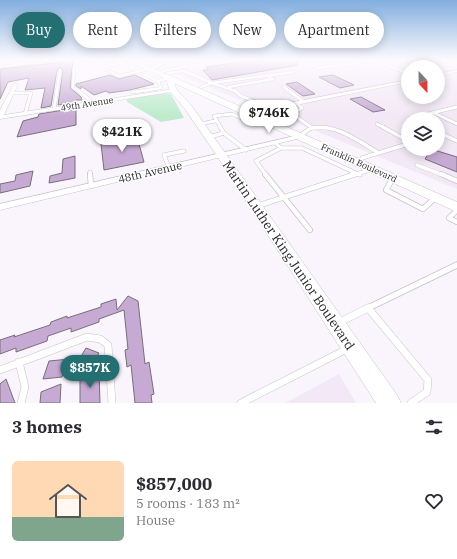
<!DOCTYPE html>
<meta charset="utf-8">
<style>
:root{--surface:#fff;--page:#f7f7f7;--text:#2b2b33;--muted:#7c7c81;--line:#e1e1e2;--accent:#246f72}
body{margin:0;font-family:"IBM Plex Serif",serif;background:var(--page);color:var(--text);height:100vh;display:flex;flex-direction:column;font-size:15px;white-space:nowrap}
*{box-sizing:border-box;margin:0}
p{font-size:13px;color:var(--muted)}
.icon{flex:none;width:22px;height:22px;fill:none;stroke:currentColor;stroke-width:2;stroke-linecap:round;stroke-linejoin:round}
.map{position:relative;height:403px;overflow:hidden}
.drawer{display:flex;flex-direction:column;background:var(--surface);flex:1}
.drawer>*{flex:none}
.top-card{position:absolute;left:12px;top:12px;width:433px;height:36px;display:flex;gap:8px}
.needle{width:26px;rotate:158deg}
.buttons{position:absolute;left:401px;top:60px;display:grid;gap:8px}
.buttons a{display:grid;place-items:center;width:44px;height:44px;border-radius:50%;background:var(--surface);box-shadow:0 2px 10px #0003;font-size:20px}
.price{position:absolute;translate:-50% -34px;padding:0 9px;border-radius:14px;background:#fff;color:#222;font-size:13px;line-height:26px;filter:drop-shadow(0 1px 2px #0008)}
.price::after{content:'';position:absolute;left:50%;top:24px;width:12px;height:9px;margin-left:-6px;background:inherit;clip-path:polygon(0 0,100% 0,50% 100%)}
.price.selected{background:var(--accent);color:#fff}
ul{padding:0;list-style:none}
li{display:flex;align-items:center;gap:12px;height:100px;padding:0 12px}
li+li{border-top:1px solid var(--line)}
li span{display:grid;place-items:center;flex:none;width:112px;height:80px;border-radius:6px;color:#555}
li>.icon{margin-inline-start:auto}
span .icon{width:48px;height:48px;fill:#fffc;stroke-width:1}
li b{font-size:17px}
h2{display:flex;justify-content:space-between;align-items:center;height:48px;padding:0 12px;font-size:17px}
.tag{padding:0 14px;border-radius:18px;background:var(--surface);box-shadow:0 2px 10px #0003;font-size:14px;line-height:36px}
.tag.selected{background:var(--accent);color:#fff}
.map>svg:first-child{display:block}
</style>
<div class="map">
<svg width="457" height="403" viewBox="0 0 457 403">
<rect width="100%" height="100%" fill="#faf5fd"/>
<g fill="#f2e8f6" fill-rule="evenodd">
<path d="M143,60H457V189ZM408,67H438V97H408ZM408,119H438V149H408Z"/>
<polygon points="339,374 356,403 285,403"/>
</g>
<polygon fill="#bdebcc" points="164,93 171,94 184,118 161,122 127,102 127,99"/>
<g fill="#c7aad4" stroke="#757077">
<polygon points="255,60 297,60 298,65 212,80 203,70 208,70 206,67"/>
<polygon points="73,61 70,88 81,97 82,100 76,100 76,102 58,105 63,70 60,67 57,70 51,106 41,108 45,88 25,90 29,78 8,82 0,99 0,69"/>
<polygon points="110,75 119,79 135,75 154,84 130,90 109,93 106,91 94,95 81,86 81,89 76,86 76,84"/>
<polygon points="333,75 354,85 340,88 319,77"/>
<polygon points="297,82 315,94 303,96 286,84"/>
<polygon points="361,97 385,110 373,112 350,99"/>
<polygon points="76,108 76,125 17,137 23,121 38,117 39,114"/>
<polygon points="137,137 144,162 104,170 101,144"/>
<polygon points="431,149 457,157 457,172 425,159"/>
<polygon points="75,156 75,178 49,183 50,176 62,173 63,159"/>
<polygon points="33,171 30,186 0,193 0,184 15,181 16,175"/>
<polygon points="128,296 138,301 145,364 149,362 154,394 151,395 152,403 135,403 131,365 127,367 125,350 128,349 124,310 99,319 99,322 71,332 71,328 48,336 47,341 16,352 16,348 0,354 0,340 15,335 14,337 50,325 51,322 67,316 67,318 101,307 101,304 116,299 117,310"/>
<polygon points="86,348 99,353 89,371 66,363 62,377 43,379 49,361 80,358"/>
<polygon points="99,371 100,403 80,403 80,378"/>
<polygon points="6,379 15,403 0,403 0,384"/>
<polygon points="61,384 60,403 40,403 41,392"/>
</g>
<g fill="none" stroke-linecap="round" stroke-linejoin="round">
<defs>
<g id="lane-far5">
<polyline points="114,60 118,62 125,60"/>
<polygon points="121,63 140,71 119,76 101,67"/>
<polyline points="307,63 319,68 374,61 408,73"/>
<polyline points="22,64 24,60"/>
<polyline points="154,67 161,65 156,60"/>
<polyline points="74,68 73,87 78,91"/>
<polyline points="140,71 152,68"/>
<polyline points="163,71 188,66"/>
<polyline points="168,73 184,71 212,83 294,72"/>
<polyline points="158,81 169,78"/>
<polyline points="201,87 212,83 235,91"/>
<polyline points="229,87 273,79 266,75"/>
<polyline points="284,87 289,91"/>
<polyline points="57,91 60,70"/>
<polyline points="141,91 161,88 158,81 143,74"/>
</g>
<g id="lane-far4">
<polyline points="77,90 94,103"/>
<polyline points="234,90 241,96 271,108"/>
<polyline points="288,90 304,102"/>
<polyline points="132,92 148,90"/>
<polyline points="12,93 31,93 25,114"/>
<polyline points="296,103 302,108 293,114 312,128"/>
<polyline points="54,109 57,90"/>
<polyline points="434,113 457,124"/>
<polyline points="411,118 457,107"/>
<polyline points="200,124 215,121"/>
<polyline points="377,124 385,128"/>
<polyline points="221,128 214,116 232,114 251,122"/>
<polyline points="311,128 326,128"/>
</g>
<g id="lane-far3">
<polyline points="383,127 408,141"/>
<polyline points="438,132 457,141"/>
<polyline points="224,133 246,150"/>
<polyline points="209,137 224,133 220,127"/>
<path d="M299,137C303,134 307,129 312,128C334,123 359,141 377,152"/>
<polyline points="281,148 302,148 360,175"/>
<polyline points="362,158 408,144"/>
<polyline points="417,165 443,175"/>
<polyline points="169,168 164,155 184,151"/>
<polyline points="90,172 90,175"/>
<polyline points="266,175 256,161 281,148 275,143"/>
<polyline points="353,175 373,169"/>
</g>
<g id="lane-far2">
<polyline points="90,174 91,186"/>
<polyline points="265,174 310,230"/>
<polyline points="441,174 457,181"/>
<polyline points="393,178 386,190 423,209 436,197"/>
<polyline points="257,206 356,174"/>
<polyline points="457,210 449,218 457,222"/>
</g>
<g id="lane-far1">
<polyline points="368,308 369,309"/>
<polyline points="366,309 457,265"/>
</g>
<g id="lane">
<polyline points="368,308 428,380 427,392 411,403"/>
<polyline points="340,322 368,308"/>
<polyline points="19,362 25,387 21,403"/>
<polyline points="0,370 87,337 100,339 108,345 112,403"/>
<polyline points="241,403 347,349"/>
</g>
<g id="street">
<polygon points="43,60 59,60 0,68 0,66"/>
<polygon points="457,70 457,72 438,76 438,74"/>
<polygon points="408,80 408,82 247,115 244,113 247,111"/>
<polygon points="16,83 18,84 4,115 174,89 177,91 0,119 0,110 14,84"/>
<polygon points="299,135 302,137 301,138 0,210 0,204"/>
</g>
<polygon id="secondary" points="126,60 135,60 457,202 457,212 174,83 177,90 191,105 397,395 401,403 376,403 217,156 185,109 170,91 166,79"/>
</defs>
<use href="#lane-far5" stroke="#c8c2ca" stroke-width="3.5"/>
<use href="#lane-far4" stroke="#c8c2ca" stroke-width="4"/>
<use href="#lane-far3" stroke="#c8c2ca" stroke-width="4.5"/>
<use href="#lane-far2" stroke="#c8c2ca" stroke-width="6"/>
<use href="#lane-far1" stroke="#c8c2ca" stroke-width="7"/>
<use href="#lane" stroke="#c8c2ca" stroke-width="8"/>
<use href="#street" stroke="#c8c2ca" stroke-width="1"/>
<use href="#secondary" stroke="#c8c2ca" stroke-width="1"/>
<use href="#lane-far5" stroke="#fff" stroke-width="2.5"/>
<use href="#lane-far4" stroke="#fff" stroke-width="3"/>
<use href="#lane-far3" stroke="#fff" stroke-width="3.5"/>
<use href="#lane-far2" stroke="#fff" stroke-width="4.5"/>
<use href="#lane-far1" stroke="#fff" stroke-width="5.5"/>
<use href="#lane" stroke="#fff" stroke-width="7"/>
<use href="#street" fill="#fff" fill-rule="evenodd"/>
<use href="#secondary" fill="#fff" fill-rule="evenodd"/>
</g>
<linearGradient id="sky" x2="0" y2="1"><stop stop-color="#82aede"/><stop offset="0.51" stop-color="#fdfafe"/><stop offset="1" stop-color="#fdfafe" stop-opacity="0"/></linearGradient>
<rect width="457" height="117" fill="url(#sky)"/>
<g text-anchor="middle" stroke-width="3" stroke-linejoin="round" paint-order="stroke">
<g font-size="9" fill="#2c2a2d" stroke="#fff">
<text transform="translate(87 104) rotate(-9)" y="3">49th Avenue</text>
<text transform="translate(359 163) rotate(24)" y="3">Franklin Boulevard</text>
</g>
<g font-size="11" fill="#2c2a2d" stroke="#fff">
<text transform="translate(150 172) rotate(-13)" y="4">48th Avenue</text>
</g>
<g font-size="13" fill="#2c2a2d" stroke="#fff">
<text transform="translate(289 255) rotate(56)" y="5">Martin Luther King Junior Boulevard</text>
</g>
</g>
</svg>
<div class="buttons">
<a><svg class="needle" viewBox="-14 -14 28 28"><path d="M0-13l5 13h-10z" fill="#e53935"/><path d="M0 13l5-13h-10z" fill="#7c7c81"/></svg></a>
<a><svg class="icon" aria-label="layers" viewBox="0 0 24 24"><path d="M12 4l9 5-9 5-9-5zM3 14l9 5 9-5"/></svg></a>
</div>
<b class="price" style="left:269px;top:134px">$746K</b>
<b class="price" style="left:122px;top:153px">$421K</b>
<b class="price selected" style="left:90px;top:389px">$857K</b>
<div class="top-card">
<a class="tag selected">Buy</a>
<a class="tag">Rent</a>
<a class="tag">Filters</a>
<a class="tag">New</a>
<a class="tag">Apartment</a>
</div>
</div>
<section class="drawer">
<h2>3 homes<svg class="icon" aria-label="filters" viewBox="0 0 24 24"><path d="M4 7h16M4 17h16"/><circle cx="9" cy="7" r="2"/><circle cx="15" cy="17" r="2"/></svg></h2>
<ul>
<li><span style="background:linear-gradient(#ffd9b3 70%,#7fa58c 0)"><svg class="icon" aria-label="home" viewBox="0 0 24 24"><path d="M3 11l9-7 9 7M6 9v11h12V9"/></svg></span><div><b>$857,000</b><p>5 rooms · 183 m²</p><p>House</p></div><svg class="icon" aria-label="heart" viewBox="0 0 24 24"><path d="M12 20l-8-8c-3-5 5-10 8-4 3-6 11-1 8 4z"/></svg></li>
</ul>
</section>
